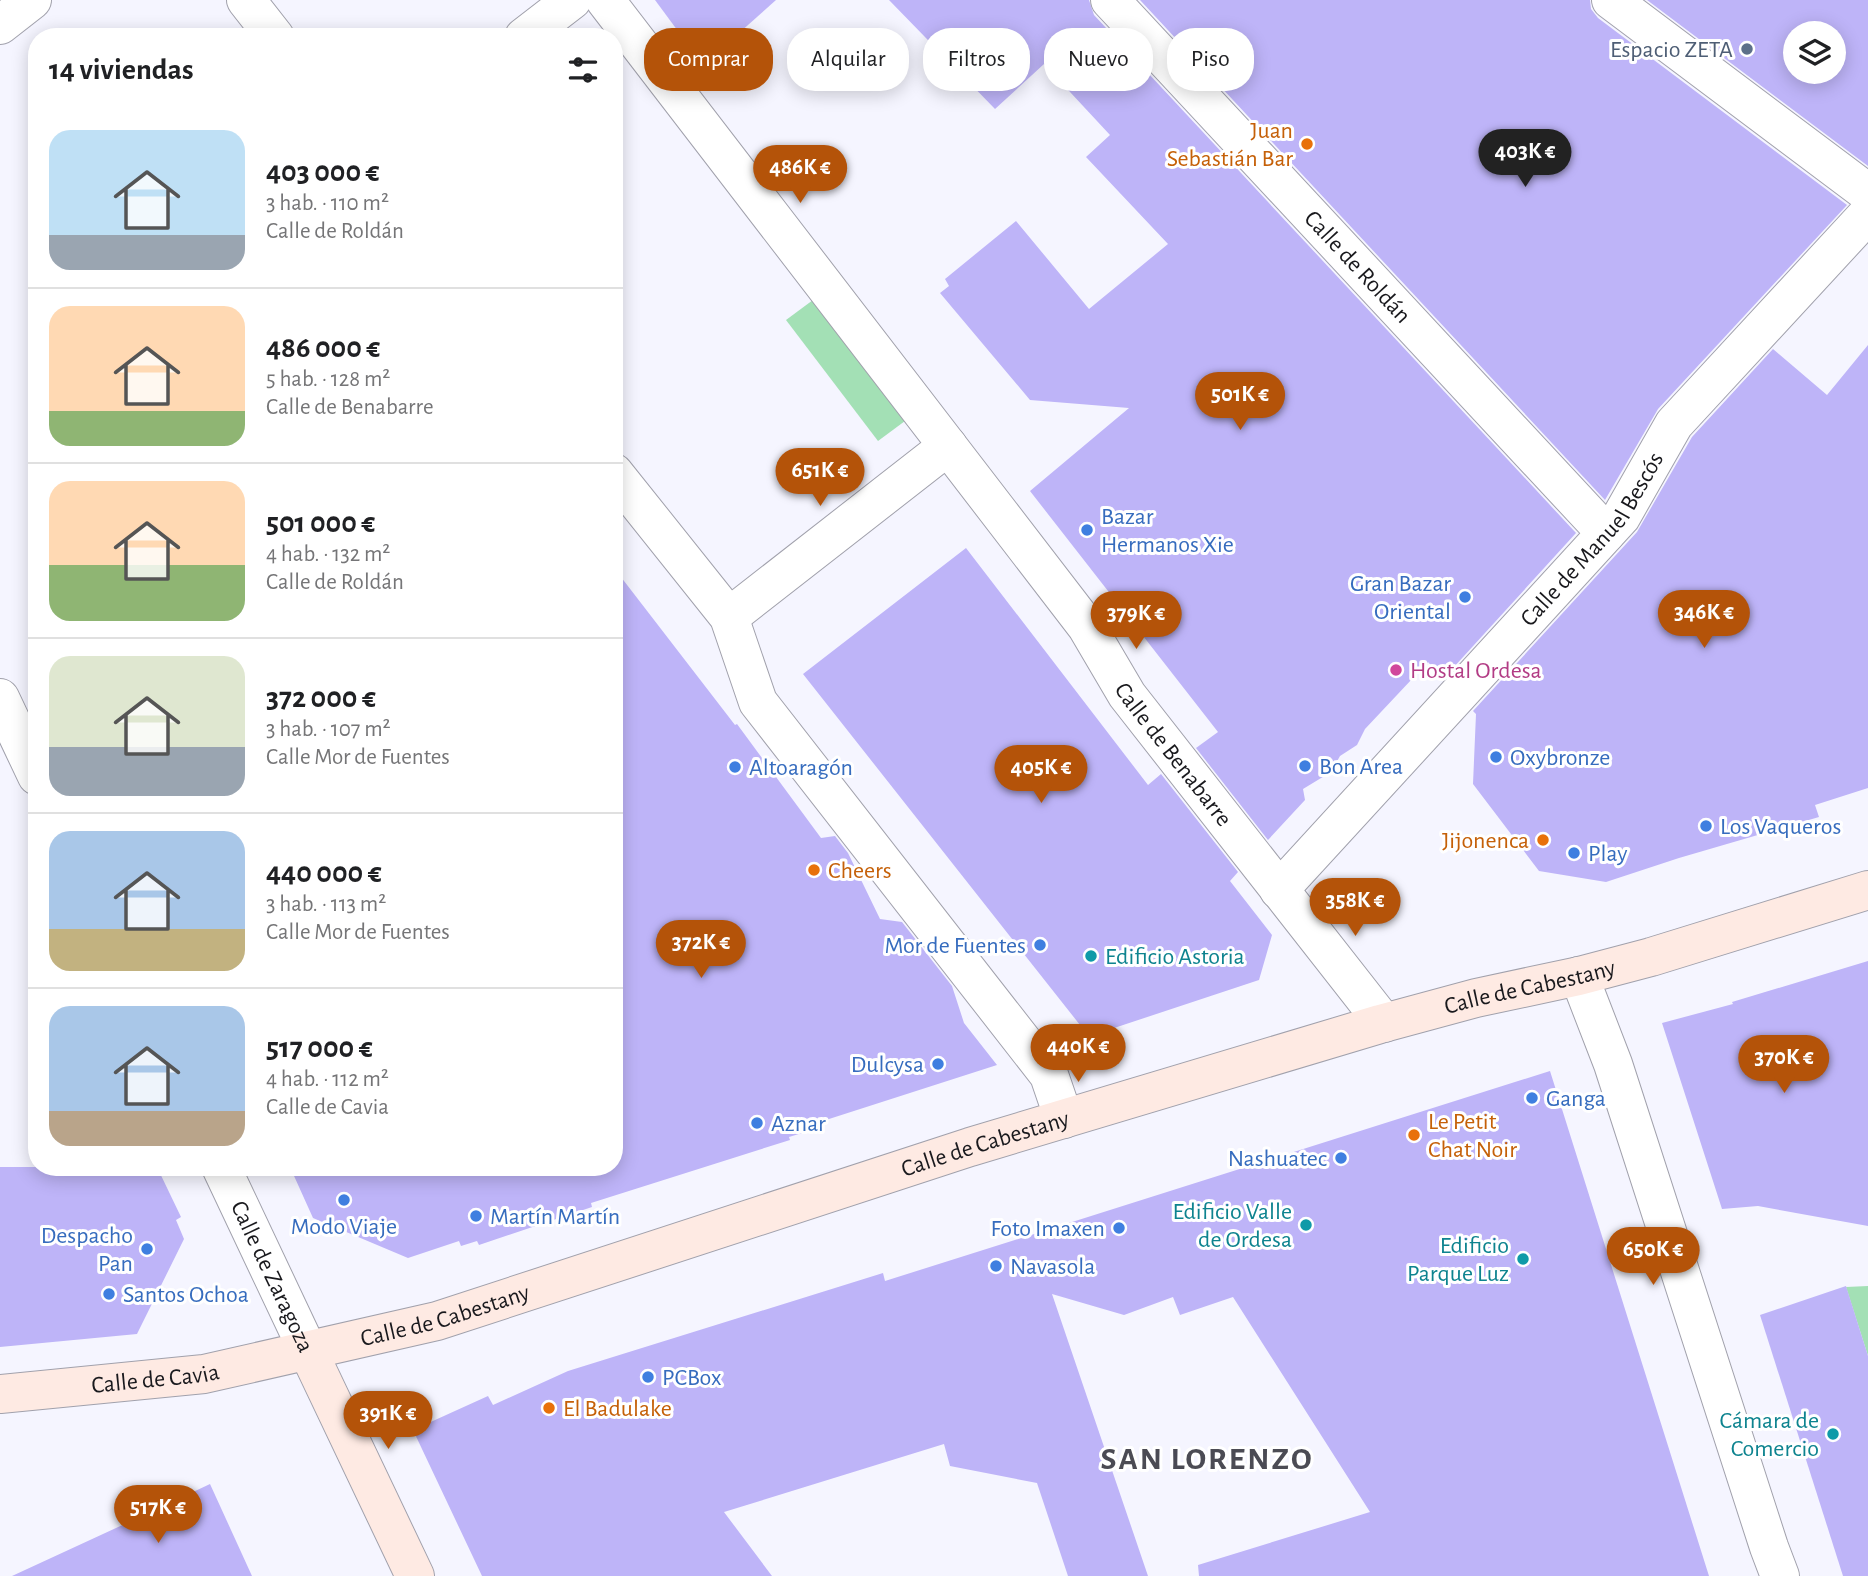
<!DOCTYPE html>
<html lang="es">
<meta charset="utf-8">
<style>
:root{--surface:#fff;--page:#f2f2f2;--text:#202124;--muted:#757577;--line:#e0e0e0;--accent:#b45309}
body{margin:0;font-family:"Alegreya Sans",sans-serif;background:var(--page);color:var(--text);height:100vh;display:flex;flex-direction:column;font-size:26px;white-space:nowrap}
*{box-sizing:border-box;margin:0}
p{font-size:23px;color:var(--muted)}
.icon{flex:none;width:38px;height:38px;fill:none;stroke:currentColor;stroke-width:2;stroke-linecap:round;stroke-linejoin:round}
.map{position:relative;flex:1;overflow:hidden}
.drawer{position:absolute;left:28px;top:28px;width:595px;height:1148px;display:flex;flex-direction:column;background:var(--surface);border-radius:28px;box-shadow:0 4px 18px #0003}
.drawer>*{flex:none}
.guide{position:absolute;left:644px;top:28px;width:665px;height:63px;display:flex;gap:14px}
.buttons{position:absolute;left:1783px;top:21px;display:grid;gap:14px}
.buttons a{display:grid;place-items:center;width:63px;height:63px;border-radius:50%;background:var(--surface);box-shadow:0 4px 18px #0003;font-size:35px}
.price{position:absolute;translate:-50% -60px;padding:0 16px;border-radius:24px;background:var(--accent);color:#fff;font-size:23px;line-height:46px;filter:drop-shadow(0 2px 4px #0008)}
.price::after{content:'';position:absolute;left:50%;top:42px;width:21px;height:16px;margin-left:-10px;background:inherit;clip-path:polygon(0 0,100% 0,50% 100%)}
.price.selected{background:#222;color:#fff}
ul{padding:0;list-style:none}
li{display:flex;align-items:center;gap:21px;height:175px;padding:0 21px}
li+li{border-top:2px solid var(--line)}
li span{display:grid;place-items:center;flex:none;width:196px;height:140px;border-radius:21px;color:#555}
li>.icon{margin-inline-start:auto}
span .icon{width:84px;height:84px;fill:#fffc;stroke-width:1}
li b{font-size:30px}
h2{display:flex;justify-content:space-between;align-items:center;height:84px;padding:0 21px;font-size:30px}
.chip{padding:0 24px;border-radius:28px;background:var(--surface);box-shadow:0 4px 18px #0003;font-size:24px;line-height:63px}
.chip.selected{background:var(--accent);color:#fff}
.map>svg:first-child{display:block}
</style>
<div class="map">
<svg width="1868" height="1576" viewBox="0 0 1868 1576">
<rect width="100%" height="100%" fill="#f5f5ff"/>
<g fill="#a3e0b5">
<polygon points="813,300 905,421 878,441 786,320"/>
<polygon points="1868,1286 1868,1356 1846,1287"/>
</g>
<g fill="#beb4f8" fill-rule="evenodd">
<polygon points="655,0 776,0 703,65"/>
<polygon points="889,0 1089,0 1094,15 1576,533 1443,679 1428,662 1365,729 1357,745 1340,756 1331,772 1303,789 1305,800 1268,840 1196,748 1218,732 1030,491 1129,408 1030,400 940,293 949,286 945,279 1016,221 1089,309 1168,244 1086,157 1110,135 1044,64 995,109"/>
<polygon points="1140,0 1590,0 1591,9 1598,18 1847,205 1658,409 1605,500"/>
<path d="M1647,0H1868V166ZM1796,33H1834V72H1796Z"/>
<polygon points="1868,345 1868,788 1815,805 1819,817 1679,858 1606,882 1539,871 1473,784 1476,714 1473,711 1637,532 1692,437 1773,349 1827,395"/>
<polygon points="966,548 1148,785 1161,774 1238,872 1230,881 1272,935 1259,980 1099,1033 1080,1025 803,674"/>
<polygon points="614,568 735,725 737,724 821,838 835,836 848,853 880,919 902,922 952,986 964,1023 997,1065 801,1128 802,1133 789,1137 790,1140 591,1203 592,1207 479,1245 477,1241 461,1246 459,1241 408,1258 313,1218 290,1167 614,1167"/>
<polygon points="1868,961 1868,1226 1758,1206 1722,1209 1662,1023 1733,1004 1732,1002"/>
<polygon points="1550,1071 1709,1576 1199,1576 1198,1565 1370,1512 1233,1297 1180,1315 1173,1297 1124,1315 1052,1294 1148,1576 1068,1576 1037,1483 950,1466 944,1444 724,1512 772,1576 482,1576 413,1430 488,1396 493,1405 568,1371 883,1273 885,1281"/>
<polygon points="0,1167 157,1167 181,1217 176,1220 184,1239 137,1334 0,1347"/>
<polygon points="1846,1286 1868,1356 1868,1576 1843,1576 1760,1315"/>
<polygon points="210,1484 252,1576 12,1576 155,1510"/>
</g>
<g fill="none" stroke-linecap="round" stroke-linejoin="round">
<defs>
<g id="street">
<polyline points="246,0 275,37"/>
<path id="s1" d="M605,0L1087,627L1127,695L1384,1023"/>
<path id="s2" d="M1110,0L1606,533"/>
<polyline points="1611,0 1868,193"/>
<polyline points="0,25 32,0"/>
<polyline points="524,37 572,0"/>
<polyline points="614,473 729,617 758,702 1049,1075 1064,1119"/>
<polyline points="729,617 948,446"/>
<polyline points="0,698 37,776"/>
<path id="s3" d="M1279,890L1621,517L1674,424L1868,214"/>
<polyline points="1579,976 1613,1064 1769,1547 1780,1576"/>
<path id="s4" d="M221,1167L308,1351"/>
</g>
<g id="secondary">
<polyline points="308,1351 415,1576"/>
<path id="s5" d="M0,1394L204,1374L437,1321L970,1147L1380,1024L1476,998L1579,976L1651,957L1868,890"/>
</g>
</defs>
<use href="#street" stroke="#a1a1ac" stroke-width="40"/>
<use href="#secondary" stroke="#a1a1ac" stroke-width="40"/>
<use href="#street" stroke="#fff" stroke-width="38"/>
<use href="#secondary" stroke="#feeae3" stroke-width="38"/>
</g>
<circle fill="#5c6f8a" stroke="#fff" stroke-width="2.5" cx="1747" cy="49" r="7"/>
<g fill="#e8710a" stroke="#fff" stroke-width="2.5">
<circle cx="1307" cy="144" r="7"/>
<circle cx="1543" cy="840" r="7"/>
<circle cx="814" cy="870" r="7"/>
<circle cx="1414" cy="1135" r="7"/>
<circle cx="549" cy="1408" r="7"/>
</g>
<g fill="#3f7fe0" stroke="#fff" stroke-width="2.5">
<circle cx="1087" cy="530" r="7"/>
<circle cx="1465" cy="597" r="7"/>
<circle cx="1496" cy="757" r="7"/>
<circle cx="1305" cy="766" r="7"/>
<circle cx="735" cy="767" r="7"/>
<circle cx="1706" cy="826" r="7"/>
<circle cx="1574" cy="853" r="7"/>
<circle cx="1040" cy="945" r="7"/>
<circle cx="938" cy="1064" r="7"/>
<circle cx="1532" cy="1098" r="7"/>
<circle cx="757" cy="1123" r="7"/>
<circle cx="1341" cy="1158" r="7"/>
<circle cx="344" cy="1200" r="7"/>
<circle cx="476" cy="1216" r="7"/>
<circle cx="1119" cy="1228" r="7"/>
<circle cx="147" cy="1249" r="7"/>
<circle cx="996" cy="1266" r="7"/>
<circle cx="109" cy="1294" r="7"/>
<circle cx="648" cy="1377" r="7"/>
</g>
<circle fill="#d1479c" stroke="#fff" stroke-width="2.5" cx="1396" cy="670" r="7"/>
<g fill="#0f9aa8" stroke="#fff" stroke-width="2.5">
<circle cx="1091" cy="956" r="7"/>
<circle cx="1306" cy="1225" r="7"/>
<circle cx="1523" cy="1259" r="7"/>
<circle cx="1833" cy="1434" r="7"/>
</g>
<g text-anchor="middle" stroke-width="6" stroke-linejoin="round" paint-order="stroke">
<g font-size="24" fill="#4e5e75" stroke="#fff" text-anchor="end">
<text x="1733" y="57">Espacio ZETA</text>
</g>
<g font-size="24" fill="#c56008" stroke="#fff" text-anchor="start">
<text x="1293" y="138" text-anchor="end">Juan<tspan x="1293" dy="28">Sebastián Bar</tspan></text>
<text x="1529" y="848" text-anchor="end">Jijonenca</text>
<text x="828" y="878">Cheers</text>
<text x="1428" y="1129">Le Petit<tspan x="1428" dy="28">Chat Noir</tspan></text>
<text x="563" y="1416">El Badulake</text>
</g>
<g font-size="24" fill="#19191d" stroke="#fff">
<text dy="8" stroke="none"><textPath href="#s2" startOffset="364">Calle de Roldán</textPath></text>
<text dy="8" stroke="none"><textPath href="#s3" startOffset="471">Calle de Manuel Bescós</textPath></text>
<text dy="8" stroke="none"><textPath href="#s1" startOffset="945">Calle de Benabarre</textPath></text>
<text dy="8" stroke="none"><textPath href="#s5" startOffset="1587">Calle de Cabestany</textPath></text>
<text dy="8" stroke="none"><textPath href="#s5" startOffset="1020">Calle de Cabestany</textPath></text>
<text dy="8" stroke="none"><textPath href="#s4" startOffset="121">Calle de Zaragoza</textPath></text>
<text dy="8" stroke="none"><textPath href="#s5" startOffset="453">Calle de Cabestany</textPath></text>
<text dy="8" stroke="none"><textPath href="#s5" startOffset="156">Calle de Cavia</textPath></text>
</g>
<g font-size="24" fill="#366cbe" stroke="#fff" text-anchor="start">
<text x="1101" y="524">Bazar<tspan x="1101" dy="28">Hermanos Xie</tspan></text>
<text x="1451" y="591" text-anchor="end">Gran Bazar<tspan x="1451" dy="28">Oriental</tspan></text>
<text x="1510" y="765">Oxybronze</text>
<text x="1319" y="774">Bon Area</text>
<text x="749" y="775">Altoaragón</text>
<text x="1720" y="834">Los Vaqueros</text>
<text x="1588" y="861">Play</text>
<text x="1026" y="953" text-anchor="end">Mor de Fuentes</text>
<text x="924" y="1072" text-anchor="end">Dulcysa</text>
<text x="1546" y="1106">Ganga</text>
<text x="771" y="1131">Aznar</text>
<text x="1327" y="1166" text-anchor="end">Nashuatec</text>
<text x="490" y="1224">Martín Martín</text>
<text x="344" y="1234" text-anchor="middle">Modo Viaje</text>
<text x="1105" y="1236" text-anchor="end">Foto Imaxen</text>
<text x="133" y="1243" text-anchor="end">Despacho<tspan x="133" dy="28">Pan</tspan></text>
<text x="1010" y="1274">Navasola</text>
<text x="123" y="1302">Santos Ochoa</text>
<text x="662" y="1385">PCBox</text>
</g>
<g font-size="24" fill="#b23c85" stroke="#fff" text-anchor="start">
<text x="1410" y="678">Hostal Ordesa</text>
</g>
<g font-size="24" fill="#0d838f" stroke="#fff" text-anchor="end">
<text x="1105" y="964" text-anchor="start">Edificio Astoria</text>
<text x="1292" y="1219">Edificio Valle<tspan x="1292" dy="28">de Ordesa</tspan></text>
<text x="1509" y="1253">Edificio<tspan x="1509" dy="28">Parque Luz</tspan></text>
<text x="1819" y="1428">Cámara de<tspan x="1819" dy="28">Comercio</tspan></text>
</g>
<g font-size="32" font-weight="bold" letter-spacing="2" fill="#4b4b54" stroke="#fff">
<text x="1207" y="1469">SAN LORENZO</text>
</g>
</g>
</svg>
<div class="buttons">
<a><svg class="icon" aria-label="layers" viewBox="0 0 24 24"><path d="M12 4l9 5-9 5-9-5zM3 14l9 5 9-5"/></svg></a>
</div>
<b class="price selected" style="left:1525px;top:189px">403K €</b>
<b class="price" style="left:800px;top:205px">486K €</b>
<b class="price" style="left:1240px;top:432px">501K €</b>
<b class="price" style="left:820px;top:508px">651K €</b>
<b class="price" style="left:1704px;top:650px">346K €</b>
<b class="price" style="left:1136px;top:651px">379K €</b>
<b class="price" style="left:1041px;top:805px">405K €</b>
<b class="price" style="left:1355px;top:938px">358K €</b>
<b class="price" style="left:701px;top:980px">372K €</b>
<b class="price" style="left:1078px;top:1084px">440K €</b>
<b class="price" style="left:1784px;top:1095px">370K €</b>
<b class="price" style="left:1653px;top:1287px">650K €</b>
<b class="price" style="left:388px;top:1451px">391K €</b>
<b class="price" style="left:158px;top:1545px">517K €</b>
<div class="guide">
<a class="chip selected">Comprar</a>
<a class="chip">Alquilar</a>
<a class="chip">Filtros</a>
<a class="chip">Nuevo</a>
<a class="chip">Piso</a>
</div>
<section class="drawer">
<h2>14 viviendas<svg class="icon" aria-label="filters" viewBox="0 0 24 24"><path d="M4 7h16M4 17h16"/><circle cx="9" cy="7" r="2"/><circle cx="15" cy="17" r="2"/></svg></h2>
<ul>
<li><span style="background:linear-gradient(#bfe0f5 75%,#9aa5b1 0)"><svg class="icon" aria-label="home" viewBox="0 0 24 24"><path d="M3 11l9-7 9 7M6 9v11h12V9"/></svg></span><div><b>403 000 €</b><p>3 hab. · 110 m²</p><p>Calle de Roldán</p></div></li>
<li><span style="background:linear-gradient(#ffd9b3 75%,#8fb573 0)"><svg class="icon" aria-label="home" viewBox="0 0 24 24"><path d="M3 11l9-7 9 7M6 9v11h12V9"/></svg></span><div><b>486 000 €</b><p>5 hab. · 128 m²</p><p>Calle de Benabarre</p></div></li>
<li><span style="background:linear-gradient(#ffd9b3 60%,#8fb573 0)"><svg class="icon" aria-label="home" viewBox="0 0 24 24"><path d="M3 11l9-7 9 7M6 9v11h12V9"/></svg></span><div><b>501 000 €</b><p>4 hab. · 132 m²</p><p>Calle de Roldán</p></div></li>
<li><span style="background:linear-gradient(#dfe7d0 65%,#9aa5b1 0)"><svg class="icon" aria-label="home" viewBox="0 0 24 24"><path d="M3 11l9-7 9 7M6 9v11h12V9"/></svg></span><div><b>372 000 €</b><p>3 hab. · 107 m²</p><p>Calle Mor de Fuentes</p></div></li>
<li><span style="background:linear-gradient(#a9c7e8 70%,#c2b280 0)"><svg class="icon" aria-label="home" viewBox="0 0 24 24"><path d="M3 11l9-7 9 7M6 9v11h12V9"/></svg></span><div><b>440 000 €</b><p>3 hab. · 113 m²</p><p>Calle Mor de Fuentes</p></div></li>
<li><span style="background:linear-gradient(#a9c7e8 75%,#b9a48a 0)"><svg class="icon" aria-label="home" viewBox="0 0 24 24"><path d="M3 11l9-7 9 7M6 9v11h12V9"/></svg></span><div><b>517 000 €</b><p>4 hab. · 112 m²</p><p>Calle de Cavia</p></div></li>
</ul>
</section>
</div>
